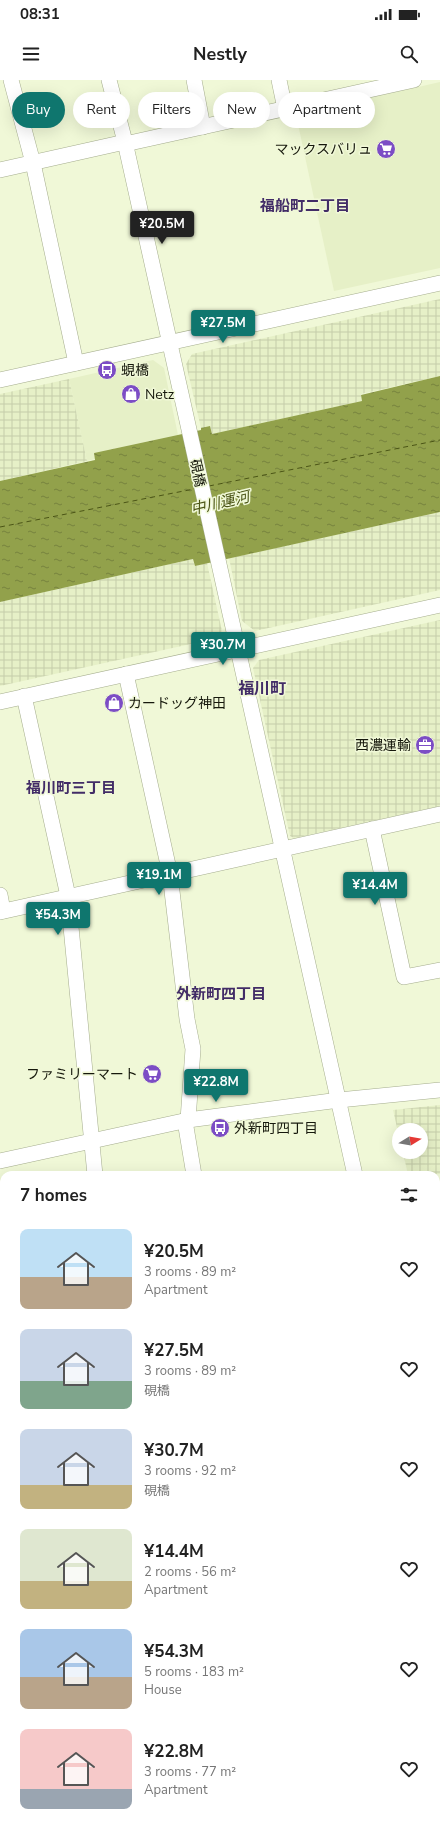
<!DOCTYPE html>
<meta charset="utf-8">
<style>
:root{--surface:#fff;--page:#f2f2f2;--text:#222;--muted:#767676;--accent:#0f766e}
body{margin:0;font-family:"Nunito Sans","Noto Sans JP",sans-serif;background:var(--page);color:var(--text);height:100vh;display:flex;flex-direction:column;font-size:15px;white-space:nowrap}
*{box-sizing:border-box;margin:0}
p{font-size:13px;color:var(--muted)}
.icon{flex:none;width:22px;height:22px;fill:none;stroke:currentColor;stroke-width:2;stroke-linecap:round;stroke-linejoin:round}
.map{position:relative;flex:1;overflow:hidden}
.drawer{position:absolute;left:0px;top:1091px;width:440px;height:656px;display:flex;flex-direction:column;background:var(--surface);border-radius:12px 12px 0 0;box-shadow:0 4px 16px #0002}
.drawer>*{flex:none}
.guide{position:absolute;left:12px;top:12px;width:416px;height:36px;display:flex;gap:8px}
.needle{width:26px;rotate:79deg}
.controls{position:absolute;left:392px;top:1043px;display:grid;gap:8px}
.controls a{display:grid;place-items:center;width:36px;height:36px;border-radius:50%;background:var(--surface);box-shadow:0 4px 16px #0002;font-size:20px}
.price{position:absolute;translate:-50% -34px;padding:0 9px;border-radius:4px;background:var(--accent);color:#fff;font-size:13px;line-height:26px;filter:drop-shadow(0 1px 2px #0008)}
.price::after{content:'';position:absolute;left:50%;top:24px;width:12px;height:9px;margin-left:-6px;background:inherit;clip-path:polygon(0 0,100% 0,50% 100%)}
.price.on{background:#222;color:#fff}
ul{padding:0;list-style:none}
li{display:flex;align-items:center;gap:12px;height:100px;padding:0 20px}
li span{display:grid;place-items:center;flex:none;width:112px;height:80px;border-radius:8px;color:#555}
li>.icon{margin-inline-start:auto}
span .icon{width:48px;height:48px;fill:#fffc;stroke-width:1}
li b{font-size:17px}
h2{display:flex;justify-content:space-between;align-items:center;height:48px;padding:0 20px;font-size:17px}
.chip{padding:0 14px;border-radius:18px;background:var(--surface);box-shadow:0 4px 16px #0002;font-size:14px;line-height:36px}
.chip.on{background:var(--accent);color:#fff}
.status{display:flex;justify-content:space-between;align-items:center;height:28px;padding:0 20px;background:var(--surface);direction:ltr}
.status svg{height:11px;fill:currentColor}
header{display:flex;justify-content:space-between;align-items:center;height:52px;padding:0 20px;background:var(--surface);font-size:18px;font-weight:700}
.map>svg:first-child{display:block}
</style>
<div class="status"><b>08:31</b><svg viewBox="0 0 49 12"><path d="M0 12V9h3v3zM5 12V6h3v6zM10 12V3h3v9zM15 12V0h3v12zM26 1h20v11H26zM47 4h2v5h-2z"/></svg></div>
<header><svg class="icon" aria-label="menu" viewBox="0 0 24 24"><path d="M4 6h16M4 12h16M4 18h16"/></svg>Nestly<svg class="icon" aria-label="search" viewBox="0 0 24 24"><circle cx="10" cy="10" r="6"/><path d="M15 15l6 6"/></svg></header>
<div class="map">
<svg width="440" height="1747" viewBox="0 0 440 1747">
<defs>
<pattern id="industrial-grid" width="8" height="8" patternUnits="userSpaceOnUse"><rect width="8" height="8" fill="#e6f0c7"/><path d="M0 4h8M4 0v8" fill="none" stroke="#c5cdaa"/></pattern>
<pattern id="water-ripples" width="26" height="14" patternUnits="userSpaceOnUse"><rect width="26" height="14" fill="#92a14b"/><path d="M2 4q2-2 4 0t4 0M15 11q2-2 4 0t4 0" fill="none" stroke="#76823d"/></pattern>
</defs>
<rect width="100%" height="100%" fill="#f0f8d7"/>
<g fill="#e6f0c7">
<polygon points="440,2 440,188 334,211 296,35"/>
<polygon points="153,280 164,288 178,355 94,373 95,379 87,381 69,299"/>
<polygon points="0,1692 4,1692 4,1743 123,1743 124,1747 0,1747"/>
</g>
<g fill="url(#industrial-grid)">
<polygon points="440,219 440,296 361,314 362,321 212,354 210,346 201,348 186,284 192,274"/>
<polygon points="69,299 87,381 0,401 0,314"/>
<polygon points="440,432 440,510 255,551 242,541 229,478"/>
<polygon points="193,479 195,486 207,483 222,551 218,558 0,606 0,522"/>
<polygon points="440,540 440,726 294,758 290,756 253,588 259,580"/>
<polygon points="440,1025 440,1094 408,1095 403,1072 421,1072 421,1050 399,1050 399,1056 393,1030"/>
</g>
<polygon fill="url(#water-ripples)" points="440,296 440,432 195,486 193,479 0,522 0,401 95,380 94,373 201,350 201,348 210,346 212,354 362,321 361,315"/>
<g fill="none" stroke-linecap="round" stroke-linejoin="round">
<g stroke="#4b5516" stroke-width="1" stroke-dasharray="5 4" stroke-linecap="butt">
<polyline points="209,406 440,360"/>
<polyline points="0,447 194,409"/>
</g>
<defs>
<g id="minor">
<polyline points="11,0 33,83 76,283"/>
<polyline points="109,0 125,62 355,1095"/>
<polyline points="194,0 203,47"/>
<polyline points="279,0 285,29"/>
<polyline points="125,64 414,0"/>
<polyline points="0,90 125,62"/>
<polyline points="0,300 440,203"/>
<polyline points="126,594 170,794 187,939 193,969 188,1040"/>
<polyline points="24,616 68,816 95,1095"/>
<polyline points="0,622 440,525"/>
<polyline points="372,749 404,897 440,890"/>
<polyline points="0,815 3,831"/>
<polyline points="0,832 440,734"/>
<polyline points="185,1041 194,1095"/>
<polyline points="0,1081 188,1040 339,1020 440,1010"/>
<polyline points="0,1138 4,1156"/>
<polyline points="436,1396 440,1395"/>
<polyline points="0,1456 4,1455"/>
<polyline points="436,1462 440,1480"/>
<polyline points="0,1565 4,1583"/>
<polyline points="436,1589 440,1588"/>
<polyline points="0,1683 4,1682"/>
<polyline points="135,1743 136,1747"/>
<polyline points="228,1743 229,1747"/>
<polyline points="313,1743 314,1747"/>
<polyline points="402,1743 403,1747"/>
</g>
</defs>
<use href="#minor" stroke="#a5ad8e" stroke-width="16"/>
<use href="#minor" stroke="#fff" stroke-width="15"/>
</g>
<defs>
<symbol id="supermarket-disc" viewBox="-11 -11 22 22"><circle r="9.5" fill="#7c4dc5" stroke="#f0f8d7"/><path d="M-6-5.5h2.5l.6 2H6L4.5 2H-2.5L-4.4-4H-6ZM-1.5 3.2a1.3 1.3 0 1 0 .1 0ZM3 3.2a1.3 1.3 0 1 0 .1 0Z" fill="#fff"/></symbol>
<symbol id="bus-disc" viewBox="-11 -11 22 22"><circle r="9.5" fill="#7c4dc5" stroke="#f0f8d7"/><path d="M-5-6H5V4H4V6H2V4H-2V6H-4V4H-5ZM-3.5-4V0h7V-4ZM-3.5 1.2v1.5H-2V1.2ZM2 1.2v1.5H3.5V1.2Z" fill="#fff"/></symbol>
<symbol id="shop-disc" viewBox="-11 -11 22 22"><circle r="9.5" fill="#7c4dc5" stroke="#f0f8d7"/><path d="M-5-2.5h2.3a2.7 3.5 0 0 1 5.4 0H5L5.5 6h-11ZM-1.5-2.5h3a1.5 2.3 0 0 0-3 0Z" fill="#fff"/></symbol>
<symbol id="office-disc" viewBox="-11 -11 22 22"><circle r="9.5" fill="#7c4dc5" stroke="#f0f8d7"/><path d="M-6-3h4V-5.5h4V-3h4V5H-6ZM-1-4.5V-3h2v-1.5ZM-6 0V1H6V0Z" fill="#fff"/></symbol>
</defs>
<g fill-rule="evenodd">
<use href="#supermarket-disc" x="375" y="58" width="22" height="22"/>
<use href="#bus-disc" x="96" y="279" width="22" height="22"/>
<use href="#shop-disc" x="120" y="303" width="22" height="22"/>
<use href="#shop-disc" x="103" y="612" width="22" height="22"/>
<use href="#office-disc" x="414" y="654" width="22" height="22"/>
<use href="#supermarket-disc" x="141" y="983" width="22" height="22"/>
<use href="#bus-disc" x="209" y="1037" width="22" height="22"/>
</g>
<g text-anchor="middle" stroke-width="3" stroke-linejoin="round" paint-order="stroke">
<g font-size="14" fill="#16180c" stroke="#f0f8d7" text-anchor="start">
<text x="372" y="74" text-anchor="end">マックスバリュ</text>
<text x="121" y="295">蜆橋</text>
<text x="145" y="319">Netz</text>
<text x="128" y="628">カードッグ神田</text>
<text x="411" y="670" text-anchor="end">西濃運輸</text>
<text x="138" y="999" text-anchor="end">ファミリーマート</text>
<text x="234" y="1053">外新町四丁目</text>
</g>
<g font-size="14" fill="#16180c" stroke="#f0f8d7">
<text transform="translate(198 393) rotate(78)" y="5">硯橋</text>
</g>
<g font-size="15" font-weight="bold" fill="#422c67" stroke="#f0f8d7">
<text x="305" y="131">福船町二丁目</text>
<text x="71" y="713">福川町三丁目</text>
<text x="221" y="919">外新町四丁目</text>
</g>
<g font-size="15" font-style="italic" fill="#4b5516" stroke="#f0f8d7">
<text transform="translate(220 423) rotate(-13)" y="5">中川運河</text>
</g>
<g font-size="16" font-weight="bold" fill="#422c67" stroke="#f0f8d7">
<text x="262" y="614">福川町</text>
</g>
</g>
</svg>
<div class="controls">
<a><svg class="needle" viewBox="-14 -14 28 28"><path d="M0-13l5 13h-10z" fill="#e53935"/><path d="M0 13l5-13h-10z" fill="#767676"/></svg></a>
</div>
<b class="price on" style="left:162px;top:165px">¥20.5M</b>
<b class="price" style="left:223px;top:264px">¥27.5M</b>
<b class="price" style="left:223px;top:586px">¥30.7M</b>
<b class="price" style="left:159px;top:816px">¥19.1M</b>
<b class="price" style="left:375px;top:826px">¥14.4M</b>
<b class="price" style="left:58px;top:856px">¥54.3M</b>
<b class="price" style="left:216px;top:1023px">¥22.8M</b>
<div class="guide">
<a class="chip on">Buy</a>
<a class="chip">Rent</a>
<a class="chip">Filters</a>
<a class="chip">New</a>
<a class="chip">Apartment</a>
</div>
<section class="drawer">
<h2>7 homes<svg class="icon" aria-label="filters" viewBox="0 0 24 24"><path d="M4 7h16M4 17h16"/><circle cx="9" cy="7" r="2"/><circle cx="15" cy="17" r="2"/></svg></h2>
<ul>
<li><span style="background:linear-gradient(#bfe0f5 60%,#b9a48a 0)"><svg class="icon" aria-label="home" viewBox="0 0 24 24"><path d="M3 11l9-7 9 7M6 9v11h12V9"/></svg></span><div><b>¥20.5M</b><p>3 rooms · 89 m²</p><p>Apartment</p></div><svg class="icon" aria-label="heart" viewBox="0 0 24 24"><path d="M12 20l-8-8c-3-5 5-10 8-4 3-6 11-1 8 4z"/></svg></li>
<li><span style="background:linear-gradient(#c9d6e8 65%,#7fa58c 0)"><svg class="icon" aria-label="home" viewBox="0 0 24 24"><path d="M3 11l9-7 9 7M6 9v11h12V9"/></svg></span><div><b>¥27.5M</b><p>3 rooms · 89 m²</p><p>硯橋</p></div><svg class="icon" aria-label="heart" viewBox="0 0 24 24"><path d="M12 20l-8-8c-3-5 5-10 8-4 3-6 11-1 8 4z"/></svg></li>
<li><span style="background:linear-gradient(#c9d6e8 70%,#c2b280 0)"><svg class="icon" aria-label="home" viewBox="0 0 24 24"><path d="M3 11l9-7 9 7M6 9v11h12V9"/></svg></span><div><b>¥30.7M</b><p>3 rooms · 92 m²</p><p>硯橋</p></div><svg class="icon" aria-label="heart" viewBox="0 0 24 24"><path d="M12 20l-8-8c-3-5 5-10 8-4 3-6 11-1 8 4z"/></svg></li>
<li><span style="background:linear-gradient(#dfe7d0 65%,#c2b280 0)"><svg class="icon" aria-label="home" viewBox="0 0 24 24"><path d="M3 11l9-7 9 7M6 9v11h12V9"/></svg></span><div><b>¥14.4M</b><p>2 rooms · 56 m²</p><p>Apartment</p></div><svg class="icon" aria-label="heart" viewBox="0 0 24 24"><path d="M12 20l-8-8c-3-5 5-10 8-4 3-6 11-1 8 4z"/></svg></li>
<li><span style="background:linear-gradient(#a9c7e8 60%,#b9a48a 0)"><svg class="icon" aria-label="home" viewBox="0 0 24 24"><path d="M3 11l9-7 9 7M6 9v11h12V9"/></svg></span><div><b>¥54.3M</b><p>5 rooms · 183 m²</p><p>House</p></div><svg class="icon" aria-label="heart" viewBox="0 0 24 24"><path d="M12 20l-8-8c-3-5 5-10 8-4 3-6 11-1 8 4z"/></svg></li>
<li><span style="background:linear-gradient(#f6c9c9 75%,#9aa5b1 0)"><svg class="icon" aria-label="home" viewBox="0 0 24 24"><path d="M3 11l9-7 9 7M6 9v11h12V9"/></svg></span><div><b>¥22.8M</b><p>3 rooms · 77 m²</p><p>Apartment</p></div><svg class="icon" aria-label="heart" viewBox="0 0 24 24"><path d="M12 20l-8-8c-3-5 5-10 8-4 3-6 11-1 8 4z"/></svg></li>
</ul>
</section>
</div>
